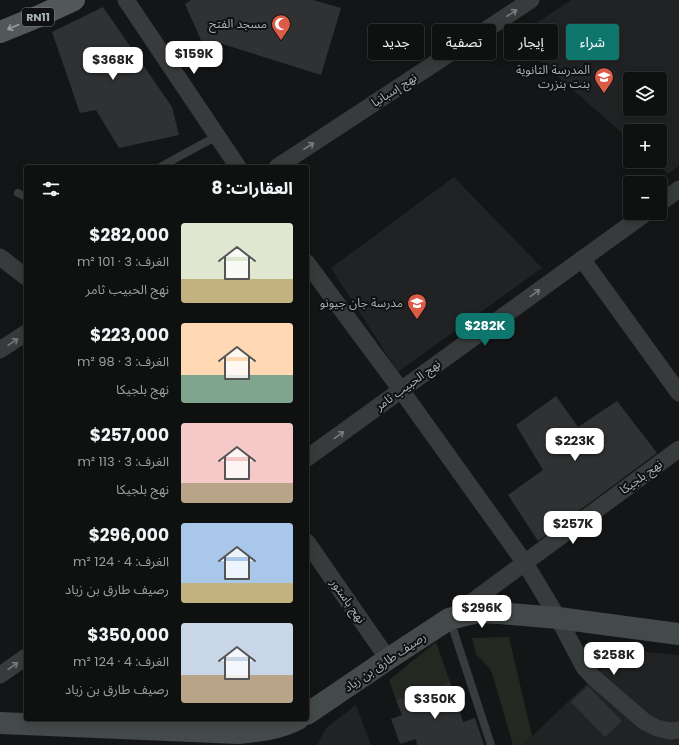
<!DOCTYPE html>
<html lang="ar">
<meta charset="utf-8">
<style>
:root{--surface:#0f1010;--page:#181919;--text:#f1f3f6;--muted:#9b9d9f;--line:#2f3030;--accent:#0f766e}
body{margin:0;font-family:Poppins,"Noto Sans Arabic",sans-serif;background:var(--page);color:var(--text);direction:rtl;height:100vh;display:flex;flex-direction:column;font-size:15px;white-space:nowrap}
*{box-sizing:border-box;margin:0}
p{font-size:13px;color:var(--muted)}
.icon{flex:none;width:22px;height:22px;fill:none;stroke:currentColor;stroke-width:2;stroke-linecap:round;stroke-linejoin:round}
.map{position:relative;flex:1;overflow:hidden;direction:ltr}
.sheet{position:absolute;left:24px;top:165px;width:285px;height:556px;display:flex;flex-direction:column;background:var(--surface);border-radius:4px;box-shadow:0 2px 10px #0003,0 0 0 1px var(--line);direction:rtl}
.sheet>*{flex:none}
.banner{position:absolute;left:321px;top:24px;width:298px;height:36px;direction:rtl;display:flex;gap:8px}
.tools{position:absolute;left:623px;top:72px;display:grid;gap:8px}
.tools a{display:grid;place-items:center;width:44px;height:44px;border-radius:4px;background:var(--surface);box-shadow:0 2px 10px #0003,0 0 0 1px var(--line);font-size:20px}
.price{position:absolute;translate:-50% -34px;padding:0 9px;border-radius:8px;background:#fff;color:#222;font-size:13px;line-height:26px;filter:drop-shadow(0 1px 2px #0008)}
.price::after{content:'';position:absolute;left:50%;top:24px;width:12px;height:9px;margin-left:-6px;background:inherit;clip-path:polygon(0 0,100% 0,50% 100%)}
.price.active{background:var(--accent);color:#fff}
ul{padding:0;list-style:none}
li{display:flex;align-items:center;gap:12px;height:100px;padding:0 16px}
li span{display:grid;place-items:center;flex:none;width:112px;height:80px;border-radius:4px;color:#555}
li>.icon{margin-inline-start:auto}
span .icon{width:48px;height:48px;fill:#fffc;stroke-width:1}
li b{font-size:17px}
h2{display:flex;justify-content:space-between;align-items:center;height:48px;padding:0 16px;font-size:17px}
.pill{padding:0 14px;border-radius:4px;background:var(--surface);box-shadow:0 2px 10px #0003,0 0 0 1px var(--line);font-size:14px;line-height:36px}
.pill.active{background:var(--accent);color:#fff}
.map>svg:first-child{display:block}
</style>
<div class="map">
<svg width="679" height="745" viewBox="0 0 679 745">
<rect width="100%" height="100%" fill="#141516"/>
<g fill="#212223" fill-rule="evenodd">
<path d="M571,0H679V166L668,174L653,161H660V131H630V140L514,38ZM630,79H660V109H630Z"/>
<polygon points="454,177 542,268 398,372 331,268"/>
<polygon points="622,650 679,655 679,745 523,745"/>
<polygon points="356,705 371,745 317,745 326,728"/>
</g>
<g fill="#242821">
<polygon points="509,637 532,736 523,745 513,745 491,670 476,654 472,638"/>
<polygon points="436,642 450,682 396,700 389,680"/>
</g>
<g fill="#2f3132">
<polygon points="191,0 313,0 341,8 321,75 219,43 217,52 208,56 185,4"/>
<polygon points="103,7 172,107 179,135 119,148 96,110 80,113 52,32"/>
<polygon points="556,396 578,427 617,401 657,453 538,541 508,495 543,470 516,425"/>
<polygon points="450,682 463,722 475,718 484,745 417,745 416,739 400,744 391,719 402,715 396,700"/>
<polygon points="588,686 622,721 605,737 571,702"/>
</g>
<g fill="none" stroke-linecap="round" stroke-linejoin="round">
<g stroke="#383b3c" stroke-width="8">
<polyline points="160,167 217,136"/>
<polyline points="18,193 26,197"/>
<polyline points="450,620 491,745"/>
</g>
<g stroke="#383b3c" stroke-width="17">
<polyline points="126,0 238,167"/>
<polyline points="277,167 531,0"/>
<polyline points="660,203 679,189"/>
<polyline points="0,257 26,277"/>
<polyline points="582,259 679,393"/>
<polyline points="307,263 401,390 525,563 558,618 584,667 593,677 645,722 657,728 670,731 679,730"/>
<polyline points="0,350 26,333"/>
<polyline points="307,458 646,213"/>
<polyline points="307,542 388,659"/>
<polyline points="454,615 679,449"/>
<polyline points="0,675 26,657"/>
</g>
<g stroke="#44494a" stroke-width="22">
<polyline points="307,714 388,659 449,619 478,612 500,613 558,618 679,634"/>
<path d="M0,723L238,733C259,731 279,729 298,719"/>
</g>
<polyline stroke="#525759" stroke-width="22" points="0,32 37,17 74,0"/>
</g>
<defs><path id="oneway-shaft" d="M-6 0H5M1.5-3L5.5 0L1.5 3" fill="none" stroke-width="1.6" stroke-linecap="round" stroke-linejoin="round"/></defs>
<g stroke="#767c7e">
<use href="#oneway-shaft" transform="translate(512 13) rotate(-33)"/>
<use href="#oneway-shaft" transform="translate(309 146) rotate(-33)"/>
<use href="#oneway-shaft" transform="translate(535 293) rotate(-36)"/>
<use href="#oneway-shaft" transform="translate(13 342) rotate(-34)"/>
<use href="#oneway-shaft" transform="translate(339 435) rotate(-36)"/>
<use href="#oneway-shaft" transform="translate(13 666) rotate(-35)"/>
</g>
<use stroke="#97a0a2" href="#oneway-shaft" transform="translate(13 27) rotate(157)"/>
<defs>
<symbol id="mosque-pin" viewBox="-11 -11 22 30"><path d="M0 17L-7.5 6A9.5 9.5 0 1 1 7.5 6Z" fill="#dc5b46" stroke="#0f1011"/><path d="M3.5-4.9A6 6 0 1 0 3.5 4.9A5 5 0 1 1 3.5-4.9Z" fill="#fff"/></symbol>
<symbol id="school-pin" viewBox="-11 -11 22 30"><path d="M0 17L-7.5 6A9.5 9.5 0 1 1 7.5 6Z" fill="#dc5b46" stroke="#0f1011"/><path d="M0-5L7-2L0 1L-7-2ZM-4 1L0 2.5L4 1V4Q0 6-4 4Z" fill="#fff"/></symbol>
</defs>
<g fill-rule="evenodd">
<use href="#mosque-pin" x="270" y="13" width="22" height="30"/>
<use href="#school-pin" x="593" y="66" width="22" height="30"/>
<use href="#school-pin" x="406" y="292" width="22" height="30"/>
</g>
<g text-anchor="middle" stroke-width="4" stroke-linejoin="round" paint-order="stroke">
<rect fill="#0f1011" stroke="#7a8183" stroke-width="1" x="22" y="8" width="32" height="18" rx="3"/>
<g font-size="11" font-weight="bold" fill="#a8b2b4">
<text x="38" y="21">RN11</text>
</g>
<g font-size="12" fill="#a8b2b4" stroke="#0f1011" text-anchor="end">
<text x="267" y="28">مسجد الفتح</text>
<text x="590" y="74">المدرسة الثانوية<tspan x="590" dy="14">بنت بنزرت</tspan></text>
<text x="403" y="307">مدرسة جان جيونو</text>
</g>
<g font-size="12" fill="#a8b2b4" stroke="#0f1011">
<text transform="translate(394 90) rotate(-33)" y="4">نهج إسبانيا</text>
<text transform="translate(408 385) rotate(-36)" y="4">نهج الحبيب ثامر</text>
<text transform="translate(641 477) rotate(-36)" y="4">نهج بلجيكا</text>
<text transform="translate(348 601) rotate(55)" y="4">نهج باستور</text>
<text transform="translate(385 662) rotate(-34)" y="4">رصيف طارق بن زياد</text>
</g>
</g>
</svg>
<div class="tools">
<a><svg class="icon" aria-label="layers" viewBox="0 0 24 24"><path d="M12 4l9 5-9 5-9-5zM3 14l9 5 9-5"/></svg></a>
<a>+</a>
<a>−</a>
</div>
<b class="price" style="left:194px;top:75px">$159K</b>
<b class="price" style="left:113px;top:81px">$368K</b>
<b class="price active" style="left:485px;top:347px">$282K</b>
<b class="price" style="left:575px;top:462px">$223K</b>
<b class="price" style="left:573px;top:545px">$257K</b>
<b class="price" style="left:482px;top:629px">$296K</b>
<b class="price" style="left:614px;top:676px">$258K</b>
<b class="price" style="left:435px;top:720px">$350K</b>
<div class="banner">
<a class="pill active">شراء</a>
<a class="pill">إيجار</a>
<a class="pill">تصفية</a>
<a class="pill">جديد</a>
</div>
<section class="sheet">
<h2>العقارات: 8<svg class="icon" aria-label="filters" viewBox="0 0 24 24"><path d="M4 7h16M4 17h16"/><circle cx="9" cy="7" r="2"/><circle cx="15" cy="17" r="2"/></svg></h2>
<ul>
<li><span style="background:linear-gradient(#dfe7d0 70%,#c2b280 0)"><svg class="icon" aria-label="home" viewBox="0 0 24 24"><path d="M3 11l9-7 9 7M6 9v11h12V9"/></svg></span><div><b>$282,000</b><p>الغرف: 3 · 101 m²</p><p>نهج الحبيب ثامر</p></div></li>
<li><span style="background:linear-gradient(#ffd9b3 65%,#7fa58c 0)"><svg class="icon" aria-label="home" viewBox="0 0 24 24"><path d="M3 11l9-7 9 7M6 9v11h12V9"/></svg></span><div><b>$223,000</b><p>الغرف: 3 · 98 m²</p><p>نهج بلجيكا</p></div></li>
<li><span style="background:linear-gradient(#f6c9c9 75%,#b9a48a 0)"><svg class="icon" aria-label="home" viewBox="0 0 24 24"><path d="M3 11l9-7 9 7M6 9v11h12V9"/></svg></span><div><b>$257,000</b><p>الغرف: 3 · 113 m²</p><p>نهج بلجيكا</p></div></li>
<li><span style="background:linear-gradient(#a9c7e8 75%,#c2b280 0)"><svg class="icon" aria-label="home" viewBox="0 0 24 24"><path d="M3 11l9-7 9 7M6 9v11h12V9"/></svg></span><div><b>$296,000</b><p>الغرف: 4 · 124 m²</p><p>رصيف طارق بن زياد</p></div></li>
<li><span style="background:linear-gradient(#c9d6e8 65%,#b9a48a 0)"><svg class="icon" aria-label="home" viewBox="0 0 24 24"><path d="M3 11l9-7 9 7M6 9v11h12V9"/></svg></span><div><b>$350,000</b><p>الغرف: 4 · 124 m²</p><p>رصيف طارق بن زياد</p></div></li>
</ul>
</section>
</div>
